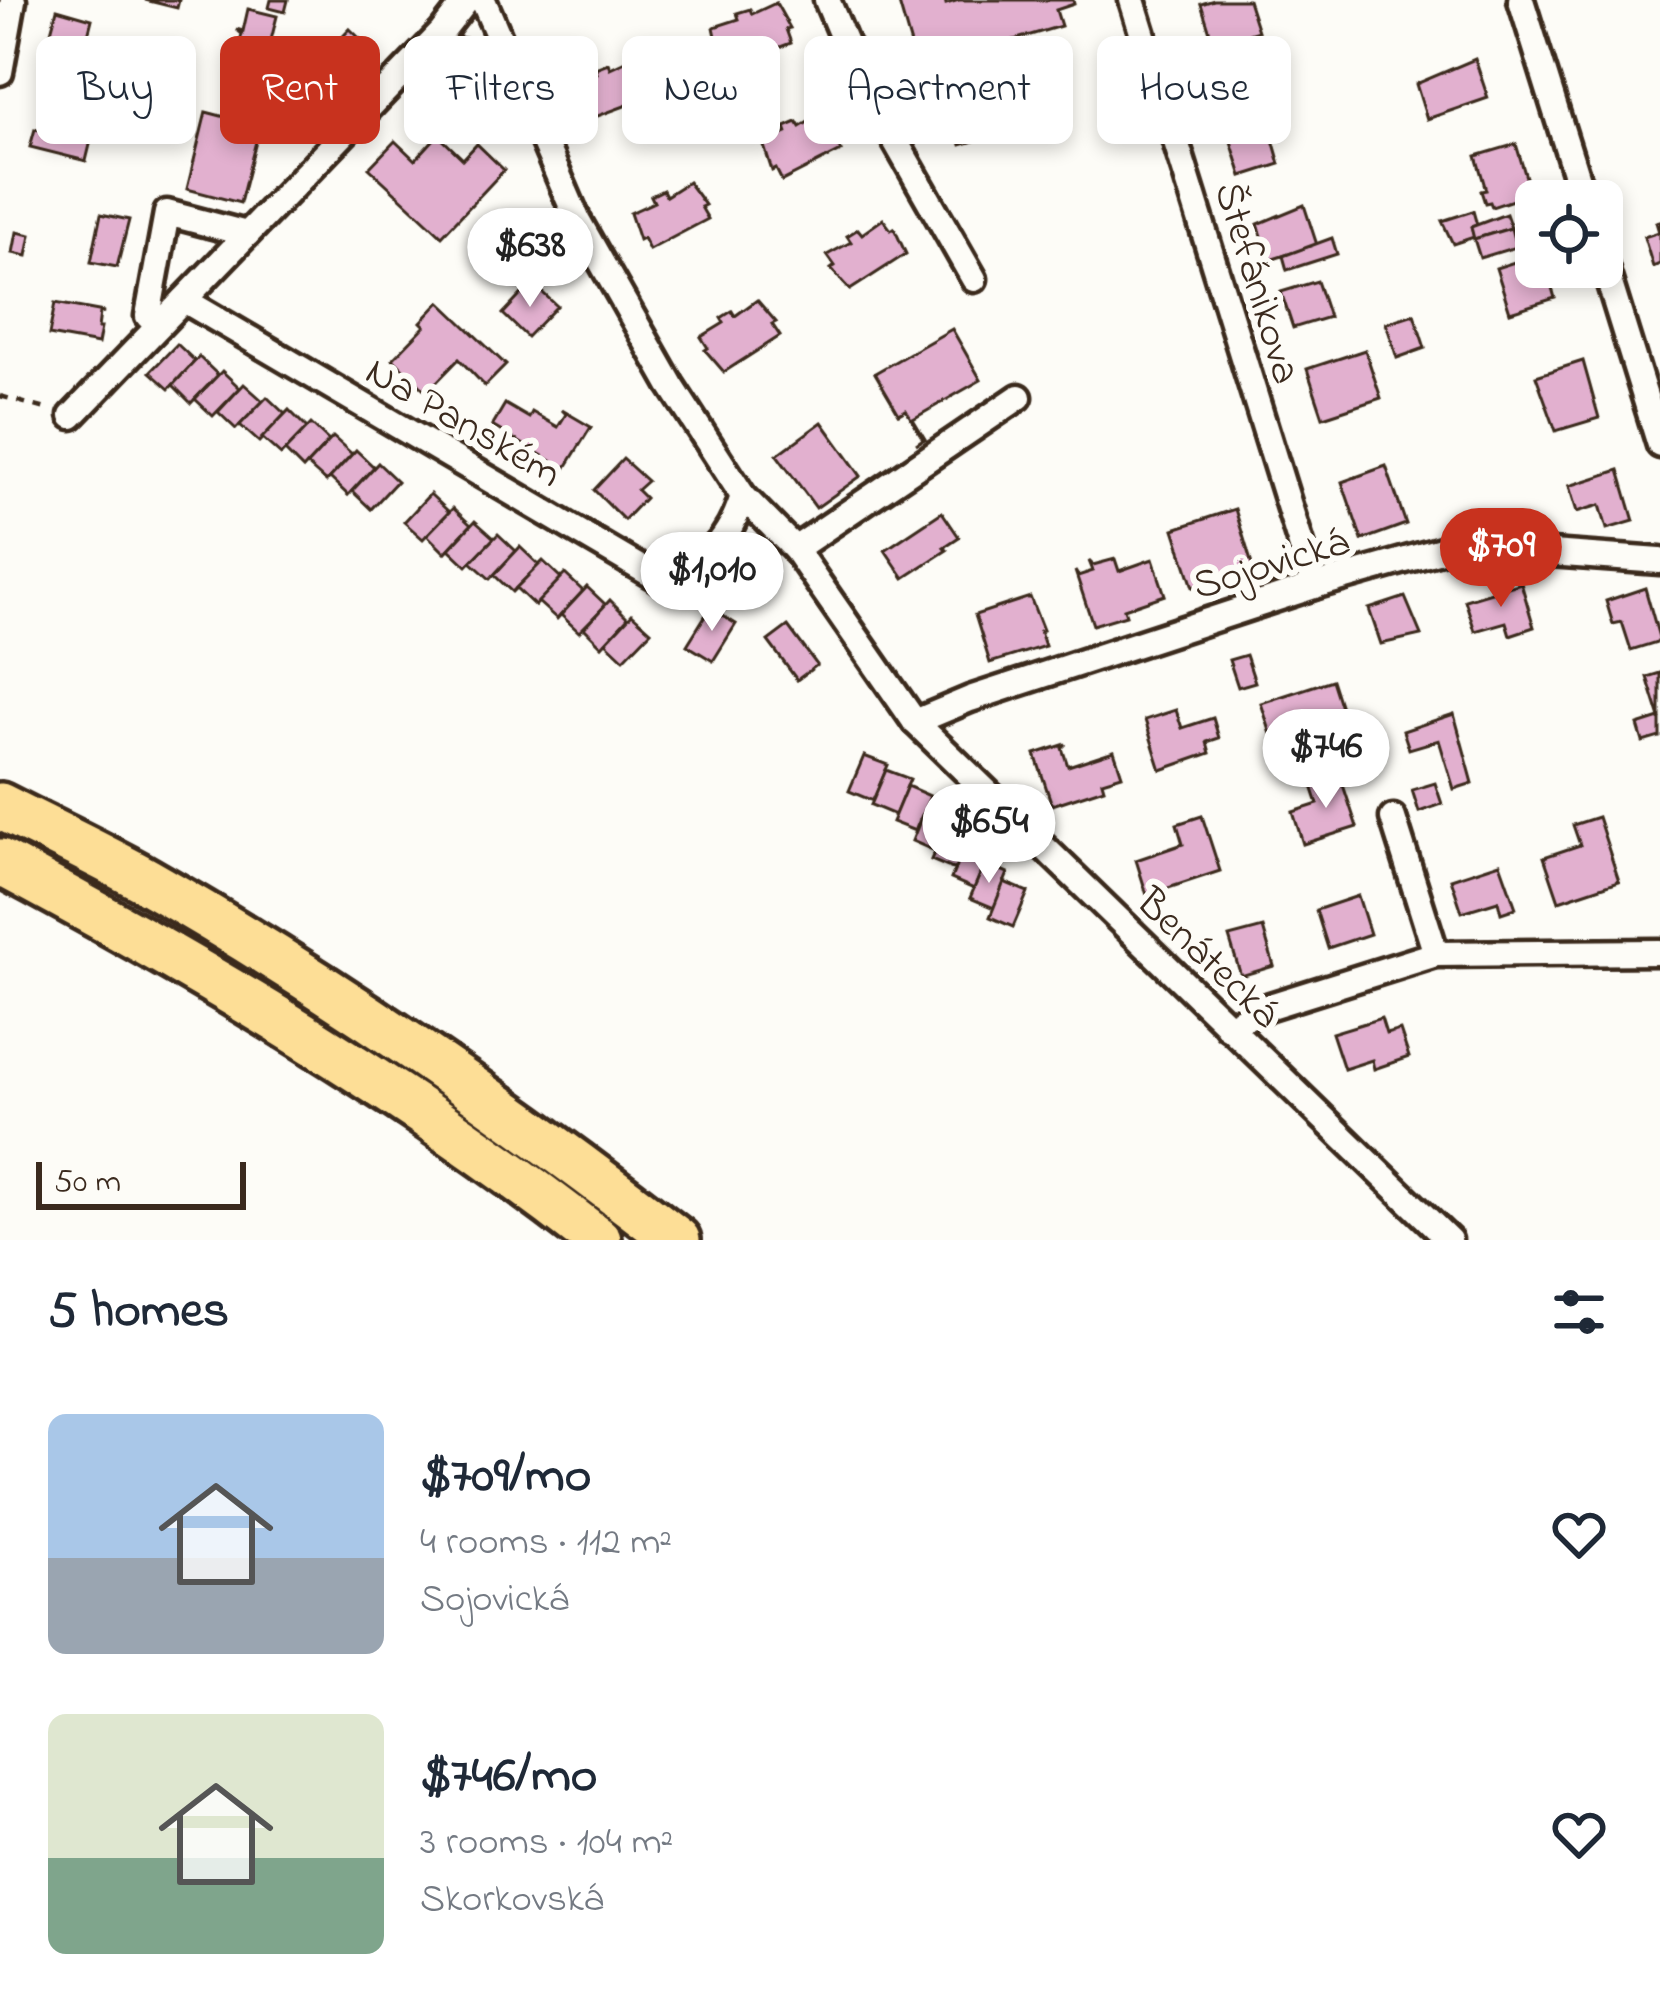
<!DOCTYPE html>
<meta charset="utf-8">
<style>
:root{--surface:#fff;--page:#f2f2f3;--text:#1f2937;--muted:#747a83;--accent:#c8321e}
body{margin:0;font-family:"Indie Flower",sans-serif;background:var(--page);color:var(--text);height:100vh;display:flex;flex-direction:column;font-size:45px;white-space:nowrap}
*{box-sizing:border-box;margin:0}
p{font-size:39px;color:var(--muted)}
.icon{flex:none;width:66px;height:66px;fill:none;stroke:currentColor;stroke-width:2;stroke-linecap:round;stroke-linejoin:round}
.map{position:relative;height:1240px;overflow:hidden}
.drawer{display:flex;flex-direction:column;background:var(--surface);flex:1}
.drawer>*{flex:none}
.guide{position:absolute;left:36px;top:36px;width:1590px;height:108px;display:flex;gap:24px}
.controls{position:absolute;left:1515px;top:180px;display:grid;gap:24px}
.controls a{display:grid;place-items:center;width:108px;height:108px;border-radius:18px;background:var(--surface);box-shadow:0 6px 18px #0003;font-size:60px}
.scale{position:absolute;left:36px;bottom:30px;width:210px;box-sizing:border-box;padding-left:12px;border:6px solid #3b2a1e;border-top:0;font-size:33px;line-height:42px;white-space:nowrap;color:#3b2a1e;-webkit-text-stroke:9px #fdfcf7;paint-order:stroke}
.price{position:absolute;translate:-50% -102px;padding:0 27px;border-radius:42px;background:#fff;color:#222;font-size:39px;line-height:78px;filter:drop-shadow(0 3px 6px #0008)}
.price::after{content:'';position:absolute;left:50%;top:72px;width:36px;height:27px;margin-left:-18px;background:inherit;clip-path:polygon(0 0,100% 0,50% 100%)}
.price.on{background:var(--accent);color:#fff}
ul{padding:0;list-style:none}
li{display:flex;align-items:center;gap:36px;height:300px;padding:0 48px}
li span{display:grid;place-items:center;flex:none;width:336px;height:240px;border-radius:18px;color:#555}
li>.icon{margin-inline-start:auto}
span .icon{width:144px;height:144px;fill:#fffc;stroke-width:1}
li b{font-size:51px}
h2{display:flex;justify-content:space-between;align-items:center;height:144px;padding:0 48px;font-size:51px}
.tag{padding:0 42px;border-radius:18px;background:var(--surface);box-shadow:0 6px 18px #0003;font-size:42px;line-height:108px}
.tag.on{background:var(--accent);color:#fff}
.map>svg:first-child{display:block}
</style>
<div class="map">
<svg width="1660" height="1240" viewBox="0 0 1660 1240">
<rect width="100%" height="100%" fill="#fdfcf7"/>
<filter id="ink" filterUnits="userSpaceOnUse"><feTurbulence type="fractalNoise" baseFrequency=".00833" numOctaves="2"/><feDisplacementMap in="SourceGraphic" scale="24" xChannelSelector="R" yChannelSelector="G"/><feConvolveMatrix kernelMatrix="1 2 1 2 8 2 1 2 1" color-interpolation-filters="sRGB"/></filter>
<g filter="url(#ink)">
<g fill="#e2b0cf" stroke="#3b2a1e" stroke-width="3">
<polygon points="145,0 179,0 177,8"/>
<polygon points="271,0 288,0 285,12 269,8"/>
<polygon points="898,0 945,0 946,4 959,0 1073,0 1074,4 1056,10 1061,26 980,50 1004,132 961,145 932,47 913,52"/>
<polygon points="1214,0 1248,0 1258,31 1214,45 1201,4"/>
<polygon points="776,3 790,28 786,29 791,43 729,66 724,53 720,55 714,27 739,19 737,13 750,9 752,14"/>
<polygon points="57,9 92,19 79,71 43,61"/>
<polygon points="248,9 277,16 263,72 234,64 242,34 236,29 243,31"/>
<polygon points="350,29 378,56 334,103 306,75"/>
<polygon points="460,37 475,40 480,53 469,61 456,58 450,48"/>
<polygon points="634,57 648,82 644,84 649,97 587,120 573,96 577,94 572,81 597,73 595,68 608,63 610,68"/>
<polygon points="1475,59 1488,98 1427,119 1416,84"/>
<polygon points="53,105 97,116 86,161 30,147 35,129 48,132"/>
<polygon points="206,112 260,126 240,203 187,189"/>
<polygon points="823,113 839,137 835,139 841,151 782,181 776,169 772,171 763,143 787,133 785,127 797,122 800,127"/>
<polygon points="1257,117 1259,125 1268,122 1280,164 1242,176 1229,135 1237,133 1234,124"/>
<polygon points="438,135 463,159 477,144 504,170 442,236 369,168 395,141 415,160"/>
<polygon points="1516,144 1531,194 1492,207 1490,202 1485,203 1481,191 1486,190 1476,156"/>
<polygon points="688,182 705,205 701,207 708,219 649,250 643,238 639,240 630,213 654,202 651,196 663,190 666,196"/>
<polygon points="1304,205 1317,245 1270,260 1258,224"/>
<polygon points="1473,211 1477,225 1471,227 1474,237 1453,244 1442,221"/>
<polygon points="101,214 129,220 117,267 91,262"/>
<polygon points="1506,214 1511,228 1474,239 1471,227"/>
<polygon points="883,219 891,230 894,228 906,254 850,290 831,269 835,266 827,255 851,242 847,236 858,229 862,234"/>
<polygon points="1660,221 1660,264 1653,267 1644,237 1659,232 1656,222"/>
<polygon points="1511,228 1516,247 1480,258 1474,239"/>
<polygon points="17,232 31,235 27,256 13,253"/>
<polygon points="1332,238 1337,254 1287,270 1283,256"/>
<polygon points="1536,255 1536,267 1546,267 1555,298 1510,312 1496,268"/>
<polygon points="1317,281 1329,317 1293,328 1281,292"/>
<polygon points="532,283 557,306 527,337 503,314"/>
<polygon points="757,300 776,322 772,324 780,336 724,372 705,350 708,348 701,337 724,323 721,318 732,311 735,316"/>
<polygon points="440,302 506,365 485,386 459,359 427,392 393,359 425,326 421,322"/>
<polygon points="55,303 104,312 100,313 98,328 101,328 98,344 49,335"/>
<polygon points="1414,314 1425,348 1397,358 1386,323"/>
<polygon points="952,329 981,380 913,419 925,439 916,444 923,439 906,410 899,414 875,373"/>
<polygon points="177,344 195,361 169,389 150,372"/>
<polygon points="1365,350 1381,398 1323,417 1307,369"/>
<polygon points="199,357 218,375 191,403 173,385"/>
<polygon points="1583,361 1599,418 1556,431 1536,376"/>
<polygon points="222,371 240,388 213,416 195,399"/>
<polygon points="244,384 263,401 236,429 218,412"/>
<polygon points="267,397 285,414 259,442 240,425"/>
<polygon points="505,404 529,418 532,412 558,427 566,414 562,410 591,427 565,469 492,426"/>
<polygon points="289,410 307,428 281,455 262,438"/>
<polygon points="822,422 861,476 816,508 777,455"/>
<polygon points="311,424 329,441 303,469 285,451"/>
<polygon points="333,437 352,454 326,482 307,465"/>
<polygon points="356,450 374,467 348,495 330,478"/>
<polygon points="623,459 647,481 637,490 645,498 624,520 594,490"/>
<polygon points="378,463 397,481 371,509 352,491"/>
<polygon points="1386,466 1406,524 1362,540 1342,482"/>
<polygon points="1619,470 1634,521 1607,529 1600,505 1577,512 1569,486"/>
<polygon points="430,494 449,512 423,539 404,522"/>
<polygon points="453,508 471,525 445,553 427,535"/>
<polygon points="1235,509 1253,568 1193,587 1174,529"/>
<polygon points="942,512 959,537 944,547 947,550 904,578 885,550"/>
<polygon points="475,521 494,538 467,566 449,549"/>
<polygon points="498,534 516,551 490,579 471,562"/>
<polygon points="520,547 539,565 512,592 494,575"/>
<polygon points="1115,559 1119,571 1153,559 1165,595 1124,609 1126,615 1093,625 1075,571 1078,576 1093,571 1089,561 1093,565"/>
<polygon points="543,561 561,578 535,606 516,588"/>
<polygon points="565,574 583,591 557,619 538,602"/>
<polygon points="1521,583 1534,627 1510,635 1506,622 1475,631 1465,600"/>
<polygon points="587,587 606,605 579,632 561,615"/>
<polygon points="1645,588 1660,641 1631,650 1622,622 1613,624 1606,601"/>
<polygon points="1030,597 1043,630 1040,631 1045,646 990,663 975,615"/>
<polygon points="1405,597 1421,635 1381,644 1369,609"/>
<polygon points="610,600 628,618 602,646 584,628"/>
<polygon points="710,608 736,624 713,661 687,645"/>
<polygon points="632,614 651,631 624,659 606,642"/>
<polygon points="788,626 817,665 797,680 768,641"/>
<polygon points="1246,655 1255,682 1238,687 1229,660"/>
<polygon points="1660,673 1660,737 1643,742 1638,725 1660,718 1647,677"/>
<polygon points="1332,680 1342,711 1271,734 1261,703"/>
<polygon points="1176,710 1182,728 1213,718 1219,738 1207,742 1210,753 1161,770 1145,720"/>
<polygon points="1454,714 1473,783 1454,789 1439,740 1409,749 1403,731"/>
<polygon points="1066,744 1062,748 1068,766 1114,751 1122,775 1102,781 1104,788 1052,805 1035,754"/>
<polygon points="864,756 888,765 873,801 849,791"/>
<polygon points="886,770 910,779 895,815 871,805"/>
<polygon points="1339,773 1357,827 1303,844 1293,812 1318,804 1311,783"/>
<polygon points="1435,783 1442,804 1419,812 1412,790"/>
<polygon points="907,786 930,796 915,831 892,822"/>
<polygon points="926,806 949,816 935,851 912,841"/>
<polygon points="1202,816 1220,871 1147,895 1136,860 1183,844 1177,824"/>
<polygon points="1598,817 1619,881 1559,901 1544,857 1580,845 1573,825"/>
<polygon points="946,825 969,835 955,870 931,860"/>
<polygon points="965,844 989,853 974,889 951,879"/>
<polygon points="985,863 1008,873 994,908 970,898"/>
<polygon points="1500,863 1516,908 1501,913 1498,901 1462,912 1451,879"/>
<polygon points="1004,882 1028,892 1013,927 990,917"/>
<polygon points="1358,896 1370,934 1328,948 1316,910"/>
<polygon points="1263,928 1274,966 1241,976 1229,937"/>
<polygon points="1381,1018 1386,1034 1400,1030 1409,1057 1374,1069 1372,1060 1344,1069 1332,1033"/>
</g>
<g fill="none" stroke-linecap="round" stroke-linejoin="round">
<defs>
<g id="street">
<polyline points="483,0 578,221 671,385 743,496 795,549 915,722 1449,1240"/>
<polyline points="827,0 861,81 974,279"/>
<polyline points="1132,0 1314,586"/>
<polyline points="1521,0 1584,201"/>
<polyline points="0,72 13,0"/>
<polyline points="1602,258 1660,445"/>
<path d="M184,300L664,582C708,556 727,547 743,496"/>
<polyline points="158,326 148,316 167,213 247,234"/>
<polyline points="72,416 442,32 467,0"/>
<polyline points="795,549 1019,397"/>
<polyline points="915,722 970,699 1314,586 1455,546 1660,561"/>
<polyline points="1393,818 1436,954"/>
<polyline points="1228,1027 1267,1007 1436,954 1660,952"/>
</g>
<g id="highway">
<path d="M0,806C49,831 99,854 147,881C331,986 509,1110 677,1240"/>
<path d="M0,862C208,973 412,1094 598,1240"/>
</g>
</defs>
<use href="#street" stroke="#3b2a1e" stroke-width="33"/>
<use href="#highway" stroke="#3b2a1e" stroke-width="54"/>
<g stroke="#3b2a1e" stroke-width="4.5" stroke-dasharray="9 9" stroke-linecap="butt">
<polyline points="1609,208 1618,238"/>
<polyline points="0,396 46,409"/>
</g>
<use href="#street" stroke="#fdfcf7" stroke-width="24"/>
<use href="#highway" stroke="#fdde96" stroke-width="45"/>
</g>
</g>
<g text-anchor="middle" stroke-width="12" stroke-linejoin="round" paint-order="stroke">
<g font-size="42" fill="#3b2a1e" stroke="#fdfcf7">
<text transform="translate(1260 282) rotate(73)" y="15">Štefánikova</text>
<text transform="translate(465 420) rotate(30)" y="15">Na Panském</text>
<text transform="translate(1270 561) rotate(-17)" y="15">Sojovická</text>
<text transform="translate(1210 956) rotate(44)" y="15">Benátecká</text>
</g>
</g>
</svg>
<div class="controls">
<a><svg class="icon" aria-label="locate" viewBox="0 0 24 24"><circle cx="12" cy="12" r="6"/><path d="M12 2v4M12 18v4M2 12h4M18 12h4"/></svg></a>
</div>
<div class="scale">50 m</div>
<b class="price" style="left:530px;top:310px">$638</b>
<b class="price on" style="left:1501px;top:610px">$709</b>
<b class="price" style="left:712px;top:634px">$1,010</b>
<b class="price" style="left:1326px;top:811px">$746</b>
<b class="price" style="left:989px;top:886px">$654</b>
<div class="guide">
<a class="tag">Buy</a>
<a class="tag on">Rent</a>
<a class="tag">Filters</a>
<a class="tag">New</a>
<a class="tag">Apartment</a>
<a class="tag">House</a>
</div>
</div>
<section class="drawer">
<h2>5 homes<svg class="icon" aria-label="filters" viewBox="0 0 24 24"><path d="M4 7h16M4 17h16"/><circle cx="9" cy="7" r="2"/><circle cx="15" cy="17" r="2"/></svg></h2>
<ul>
<li><span style="background:linear-gradient(#a9c7e8 60%,#9aa5b1 0)"><svg class="icon" aria-label="home" viewBox="0 0 24 24"><path d="M3 11l9-7 9 7M6 9v11h12V9"/></svg></span><div><b>$709/mo</b><p>4 rooms · 112 m²</p><p>Sojovická</p></div><svg class="icon" aria-label="heart" viewBox="0 0 24 24"><path d="M12 20l-8-8c-3-5 5-10 8-4 3-6 11-1 8 4z"/></svg></li>
<li><span style="background:linear-gradient(#dfe7d0 60%,#7fa58c 0)"><svg class="icon" aria-label="home" viewBox="0 0 24 24"><path d="M3 11l9-7 9 7M6 9v11h12V9"/></svg></span><div><b>$746/mo</b><p>3 rooms · 104 m²</p><p>Skorkovská</p></div><svg class="icon" aria-label="heart" viewBox="0 0 24 24"><path d="M12 20l-8-8c-3-5 5-10 8-4 3-6 11-1 8 4z"/></svg></li>
</ul>
</section>
